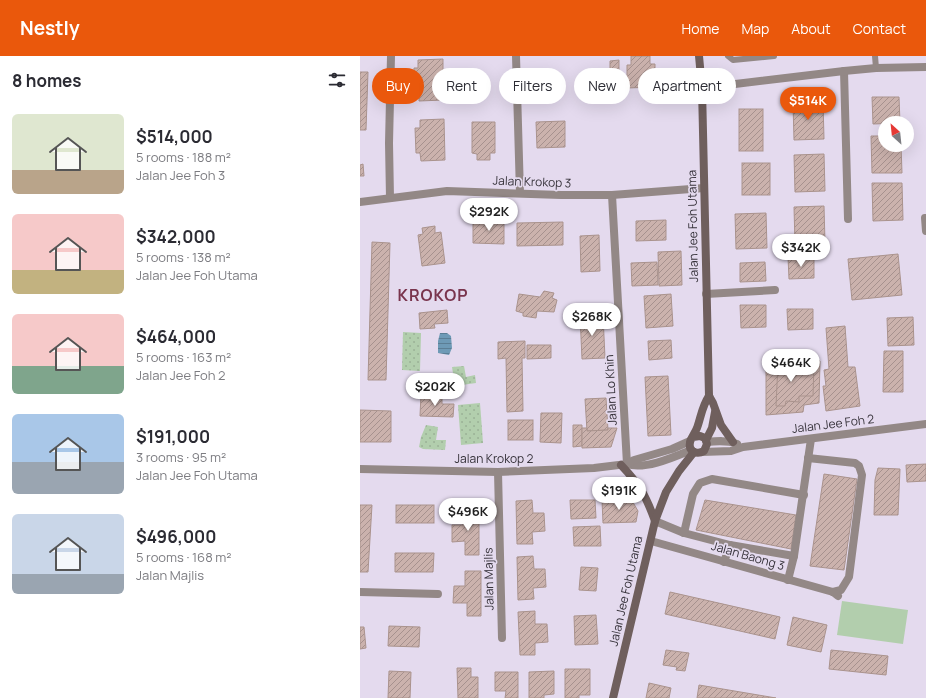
<!DOCTYPE html>
<meta charset="utf-8">
<style>
:root{--surface:#fff;--page:#f7f7f7;--text:#2b2b33;--muted:#7c7c81;--accent:#ea580c}
body{margin:0;font-family:Manrope,sans-serif;background:var(--page);color:var(--text);height:100vh;display:flex;flex-direction:column;font-size:15px;white-space:nowrap}
*{box-sizing:border-box;margin:0}
p{font-size:13px;color:var(--muted)}
.icon{flex:none;width:22px;height:22px;fill:none;stroke:currentColor;stroke-width:2;stroke-linecap:round;stroke-linejoin:round}
.map{position:relative;flex:1;overflow:hidden}
.sheet{display:flex;flex-direction:column;background:var(--surface);width:360px}
.sheet>*{flex:none}
.hud{position:absolute;left:12px;top:12px;width:380px;height:36px;display:flex;gap:8px}
.needle{width:26px;rotate:333deg}
.controls{position:absolute;left:518px;top:60px;display:grid;gap:8px}
.controls a{display:grid;place-items:center;width:36px;height:36px;border-radius:50%;background:var(--surface);box-shadow:0 4px 16px #0002;font-size:20px}
.price{position:absolute;translate:-50% -34px;padding:0 9px;border-radius:14px;background:#fff;color:#222;font-size:13px;line-height:26px;filter:drop-shadow(0 1px 2px #0008)}
.price::after{content:'';position:absolute;left:50%;top:24px;width:12px;height:9px;margin-left:-6px;background:inherit;clip-path:polygon(0 0,100% 0,50% 100%)}
.price.selected{background:var(--accent);color:#fff}
ul{padding:0;list-style:none}
li{display:flex;align-items:center;gap:12px;height:100px;padding:0 12px}
li span{display:grid;place-items:center;flex:none;width:112px;height:80px;border-radius:6px;color:#555}
li>.icon{margin-inline-start:auto}
span .icon{width:48px;height:48px;fill:#fffc;stroke-width:1}
li b{font-size:17px}
h2{display:flex;justify-content:space-between;align-items:center;height:48px;padding:0 12px;font-size:17px}
.pill{padding:0 14px;border-radius:18px;background:var(--surface);box-shadow:0 4px 16px #0002;font-size:14px;line-height:36px}
.pill.selected{background:var(--accent);color:#fff}
header{display:flex;align-items:center;gap:24px;box-sizing:border-box;height:56px;padding:0 20px;background:var(--accent);color:#fff}
header strong{font-size:19px}
nav{display:flex;gap:22px;margin-inline-start:auto;font-size:14px}
main{display:flex;flex:1;min-height:0}
.map>svg:first-child{display:block}
</style>
<header>
<strong>Nestly</strong>
<nav><a>Home</a><a>Map</a><a>About</a><a>Contact</a></nav>
</header>
<main>
<section class="sheet">
<h2>8 homes<svg class="icon" aria-label="filters" viewBox="0 0 24 24"><path d="M4 7h16M4 17h16"/><circle cx="9" cy="7" r="2"/><circle cx="15" cy="17" r="2"/></svg></h2>
<ul>
<li><span style="background:linear-gradient(#dfe7d0 70%,#b9a48a 0)"><svg class="icon" aria-label="home" viewBox="0 0 24 24"><path d="M3 11l9-7 9 7M6 9v11h12V9"/></svg></span><div><b>$514,000</b><p>5 rooms · 188 m²</p><p>Jalan Jee Foh 3</p></div></li>
<li><span style="background:linear-gradient(#f6c9c9 70%,#c2b280 0)"><svg class="icon" aria-label="home" viewBox="0 0 24 24"><path d="M3 11l9-7 9 7M6 9v11h12V9"/></svg></span><div><b>$342,000</b><p>5 rooms · 138 m²</p><p>Jalan Jee Foh Utama</p></div></li>
<li><span style="background:linear-gradient(#f6c9c9 65%,#7fa58c 0)"><svg class="icon" aria-label="home" viewBox="0 0 24 24"><path d="M3 11l9-7 9 7M6 9v11h12V9"/></svg></span><div><b>$464,000</b><p>5 rooms · 163 m²</p><p>Jalan Jee Foh 2</p></div></li>
<li><span style="background:linear-gradient(#a9c7e8 60%,#9aa5b1 0)"><svg class="icon" aria-label="home" viewBox="0 0 24 24"><path d="M3 11l9-7 9 7M6 9v11h12V9"/></svg></span><div><b>$191,000</b><p>3 rooms · 95 m²</p><p>Jalan Jee Foh Utama</p></div></li>
<li><span style="background:linear-gradient(#c9d6e8 75%,#9aa5b1 0)"><svg class="icon" aria-label="home" viewBox="0 0 24 24"><path d="M3 11l9-7 9 7M6 9v11h12V9"/></svg></span><div><b>$496,000</b><p>5 rooms · 168 m²</p><p>Jalan Majlis</p></div></li>
</ul>
</section>
<div class="map">
<svg width="566" height="642" viewBox="0 0 566 642">
<defs>
<pattern id="grass-dots" width="8" height="8" patternUnits="userSpaceOnUse"><rect width="8" height="8" fill="#b2cead"/><path d="M2 2h.1M6 6h.1" fill="none" stroke="#9ab196" stroke-width="1.8" stroke-linecap="round"/></pattern>
<pattern id="water-rules" width="6" height="5" patternUnits="userSpaceOnUse"><rect width="6" height="5" fill="#6e9ab6"/><path d="M0 2.5h6" fill="none" stroke="#5b7e95"/></pattern>
<pattern id="building-hatch" width="6" height="6" patternUnits="userSpaceOnUse"><rect width="6" height="6" fill="#cbb2ad"/><path d="M-1 1l2-2M0 6l6-6M5 7l2-2" fill="none" stroke="#a6918e"/></pattern>
</defs>
<rect width="100%" height="100%" fill="#e4daee"/>
<g fill="url(#grass-dots)">
<polygon points="43,276 61,277 60,315 42,314"/>
<polygon points="104,310 106,321 115,319 116,327 95,330 92,311"/>
<polygon points="120,347 123,387 101,389 98,349"/>
<polygon points="66,369 78,371 76,384 86,384 85,394 63,393 59,391 61,381"/>
</g>
<polygon fill="#b2cead" points="482,545 548,554 543,588 477,579"/>
<polygon fill="url(#water-rules)" points="80,277 87,277 91,280 92,292 89,299 78,297 78,285"/>
<g fill="url(#building-hatch)" stroke="#aa938d">
<polygon points="271,0 290,0 290,8 295,8 295,31 267,32 267,9 271,9"/>
<polygon points="83,3 83,44 59,45 59,37 54,37 54,12 58,12 58,4"/>
<polygon points="259,4 259,18 250,19 250,5"/>
<polygon points="0,16 8,16 6,74 0,74"/>
<polygon points="177,16 196,16 196,45 177,45 177,32 175,32 174,23 177,23"/>
<polygon points="512,41 539,41 540,67 513,68"/>
<polygon points="463,46 464,83 434,84 433,47"/>
<rect x="379" y="53" width="24" height="42"/>
<polygon points="84,63 85,104 61,105 60,97 56,97 55,72 60,72 60,64"/>
<polygon points="205,65 205,91 177,92 176,66"/>
<polygon points="112,66 135,66 135,97 130,97 130,104 117,104 117,98 112,97"/>
<polygon points="511,80 525,80 525,89 541,89 542,117 512,117"/>
<polygon points="464,98 465,135 435,136 434,99"/>
<rect x="382" y="107" width="28" height="32"/>
<polygon points="3,108 4,120 0,120 0,109"/>
<polygon points="512,127 542,127 543,164 513,165"/>
<polygon points="464,150 465,187 435,188 434,151"/>
<polygon points="406,157 407,192 376,193 375,158"/>
<polygon points="306,164 306,184 276,185 276,165"/>
<polygon points="113,165 144,165 144,188 113,187"/>
<polygon points="203,166 203,189 157,190 157,167"/>
<polygon points="75,170 75,177 81,176 85,207 62,210 58,179 63,178 62,172"/>
<polygon points="239,179 240,215 221,216 220,180"/>
<polygon points="12,186 30,187 26,324 8,324"/>
<polygon points="321,195 322,229 299,230 298,196"/>
<polygon points="538,198 542,239 492,244 488,203"/>
<polygon points="428,201 454,201 454,222 429,223"/>
<polygon points="297,206 298,229 272,230 271,207"/>
<polygon points="405,206 406,225 380,226 380,207"/>
<polygon points="184,235 194,237 192,242 197,244 194,256 177,255 176,262 163,260 163,257 156,255 159,238 180,241"/>
<polygon points="311,238 313,270 286,272 284,240"/>
<polygon points="380,249 406,249 406,271 381,272"/>
<polygon points="427,253 453,253 453,273 428,274"/>
<polygon points="87,254 88,267 74,268 75,272 60,273 59,257"/>
<polygon points="243,259 245,302 222,303 220,260"/>
<polygon points="553,261 554,289 528,290 527,262"/>
<polygon points="485,270 488,311 495,311 500,350 466,355 463,330 466,330 464,314 469,313 466,272"/>
<polygon points="311,284 312,302 289,304 288,285"/>
<polygon points="165,285 165,302 162,302 163,355 147,356 146,302 138,303 138,286"/>
<polygon points="167,289 191,289 191,302 167,303"/>
<polygon points="524,295 543,295 543,336 523,336"/>
<polygon points="406,297 433,297 460,305 459,347 444,349 443,356 406,359"/>
<polygon points="418,307 454,308 453,340 439,340 439,346 426,345 425,350 416,350"/>
<polygon points="308,320 311,379 288,380 285,321"/>
<polygon points="61,338 82,339 82,348 94,348 93,361 60,360"/>
<polygon points="246,342 248,374 227,375 225,343"/>
<polygon points="0,354 31,355 31,386 0,386"/>
<polygon points="181,357 202,357 201,387 180,386"/>
<rect x="148" y="364" width="25" height="20"/>
<polygon points="213,369 222,369 222,390 213,391"/>
<polygon points="222,372 227,372 227,375 248,374 248,372 257,372 251,391 222,392"/>
<polygon points="566,408 566,425 547,426 546,409"/>
<polygon points="518,412 540,413 538,459 514,459 515,424"/>
<polygon points="464,418 497,423 484,514 450,510"/>
<polygon points="271,443 278,455 276,466 243,467 242,444"/>
<polygon points="172,444 173,457 184,457 185,475 172,476 173,488 157,488 156,445"/>
<polygon points="210,444 235,444 236,462 211,463"/>
<polygon points="345,444 436,459 431,493 336,474"/>
<polygon points="0,449 12,449 8,516 0,516"/>
<rect x="36" y="449" width="38" height="18"/>
<polygon points="103,453 119,453 119,499 105,499 105,485 92,486 92,469 103,469"/>
<polygon points="240,470 241,490 214,490 213,471"/>
<polygon points="35,497 74,497 73,516 35,516"/>
<polygon points="173,500 174,513 185,513 186,531 173,532 174,543 158,544 157,501"/>
<polygon points="221,511 238,512 236,535 219,534"/>
<polygon points="105,515 121,515 121,560 107,560 107,547 93,547 94,530 105,530"/>
<polygon points="310,536 420,561 415,583 305,558"/>
<polygon points="175,555 175,568 187,568 188,586 175,587 175,599 160,599 158,556"/>
<polygon points="236,559 238,588 215,589 214,560"/>
<polygon points="433,561 467,569 461,596 427,589"/>
<polygon points="29,570 60,571 59,591 28,590"/>
<polygon points="0,571 4,571 6,592 0,593"/>
<polygon points="306,594 329,597 325,615 316,614 317,611 303,609"/>
<polygon points="471,594 528,600 526,619 469,613"/>
<polygon points="97,612 111,612 111,621 118,621 118,642 98,642"/>
<polygon points="205,613 230,613 230,639 219,639 219,642 205,642"/>
<polygon points="29,615 51,616 50,642 28,642"/>
<polygon points="194,615 194,638 184,639 184,642 169,642 169,616"/>
<polygon points="135,616 158,616 158,642 145,642 146,635 135,635"/>
<polygon points="289,627 311,632 309,642 286,642"/>
<polygon points="339,629 416,642 337,642"/>
</g>
<g fill="none" stroke-linecap="round" stroke-linejoin="round">
<g stroke="#938886" stroke-width="6">
<polyline points="368,0 373,4 414,0"/>
<polyline points="515,0 516,12"/>
</g>
<g stroke="#938886" stroke-width="8">
<polyline points="156,0 160,137"/>
<polyline points="484,15 488,163"/>
<polyline points="342,32 484,15 516,12 566,11"/>
<polyline points="252,139 267,408"/>
<polyline points="30,142 29,87 31,0"/>
<polyline points="0,146 87,135 201,139 252,139 344,132"/>
<polyline points="565,162 566,175"/>
<polyline points="346,238 415,234"/>
<path d="M347,386C357,385 368,384 377,388"/>
<polyline points="342,396 371,395 383,391 566,368"/>
<polyline points="448,402 495,407 499,410 502,419 489,521 481,534 473,536"/>
<path d="M267,408C285,414 314,401 331,394"/>
<polyline points="0,413 138,416 234,412 267,408 274,404 312,393 330,385"/>
<polyline points="138,416 142,582"/>
<polyline points="295,465 324,477 370,489 434,500"/>
<polyline points="324,477 333,438 340,427 352,423 444,439"/>
<polyline points="291,485 473,536 478,540"/>
<polyline points="364,506 370,489"/>
<polyline points="428,524 434,500 451,383"/>
<polyline points="0,536 78,538"/>
</g>
<g stroke="#6f5f5d" stroke-width="8">
<polyline points="339,0 342,32 349,340"/>
<polyline points="349,340 353,347 361,369 373,386"/>
<path d="M333,381L340,380L345,382L347,388L344,395C337,399 328,396 330,386C331,382 335,377 337,372C341,361 342,350 349,340"/>
<polyline points="346,384 352,372 355,356"/>
<path d="M261,409C280,429 286,440 295,465"/>
<polyline points="253,642 295,465 306,436 319,415 334,396"/>
</g>
</g>
<g text-anchor="middle" stroke-width="3.5" stroke-linejoin="round" paint-order="stroke">
<g font-size="12" fill="#36323a" stroke="#e4daee">
<text transform="translate(172 126) rotate(2)" y="4">Jalan Krokop 3</text>
<text transform="translate(333 170) rotate(-91)" y="4">Jalan Jee Foh Utama</text>
<text transform="translate(251 334) rotate(-93)" y="4">Jalan Lo Khin</text>
<text transform="translate(473 368) rotate(-7)" y="4">Jalan Jee Foh 2</text>
<text x="134" y="407">Jalan Krokop 2</text>
<text transform="translate(388 500) rotate(16)" y="4">Jalan Baong 3</text>
<text transform="translate(129 523) rotate(-91)" y="4">Jalan Majlis</text>
<text transform="translate(266 535) rotate(-77)" y="4">Jalan Jee Foh Utama</text>
</g>
<g font-size="16" font-weight="bold" letter-spacing="1" fill="#79344d" stroke="#e4daee">
<text x="73" y="245">KROKOP</text>
</g>
</g>
</svg>
<div class="controls">
<a><svg class="needle" viewBox="-14 -14 28 28"><path d="M0-13l5 13h-10z" fill="#e53935"/><path d="M0 13l5-13h-10z" fill="#7c7c81"/></svg></a>
</div>
<b class="price selected" style="left:448px;top:65px">$514K</b>
<b class="price" style="left:129px;top:176px">$292K</b>
<b class="price" style="left:441px;top:212px">$342K</b>
<b class="price" style="left:232px;top:281px">$268K</b>
<b class="price" style="left:431px;top:327px">$464K</b>
<b class="price" style="left:75px;top:351px">$202K</b>
<b class="price" style="left:259px;top:455px">$191K</b>
<b class="price" style="left:108px;top:476px">$496K</b>
<div class="hud">
<a class="pill selected">Buy</a>
<a class="pill">Rent</a>
<a class="pill">Filters</a>
<a class="pill">New</a>
<a class="pill">Apartment</a>
</div>
</div>
</main>
